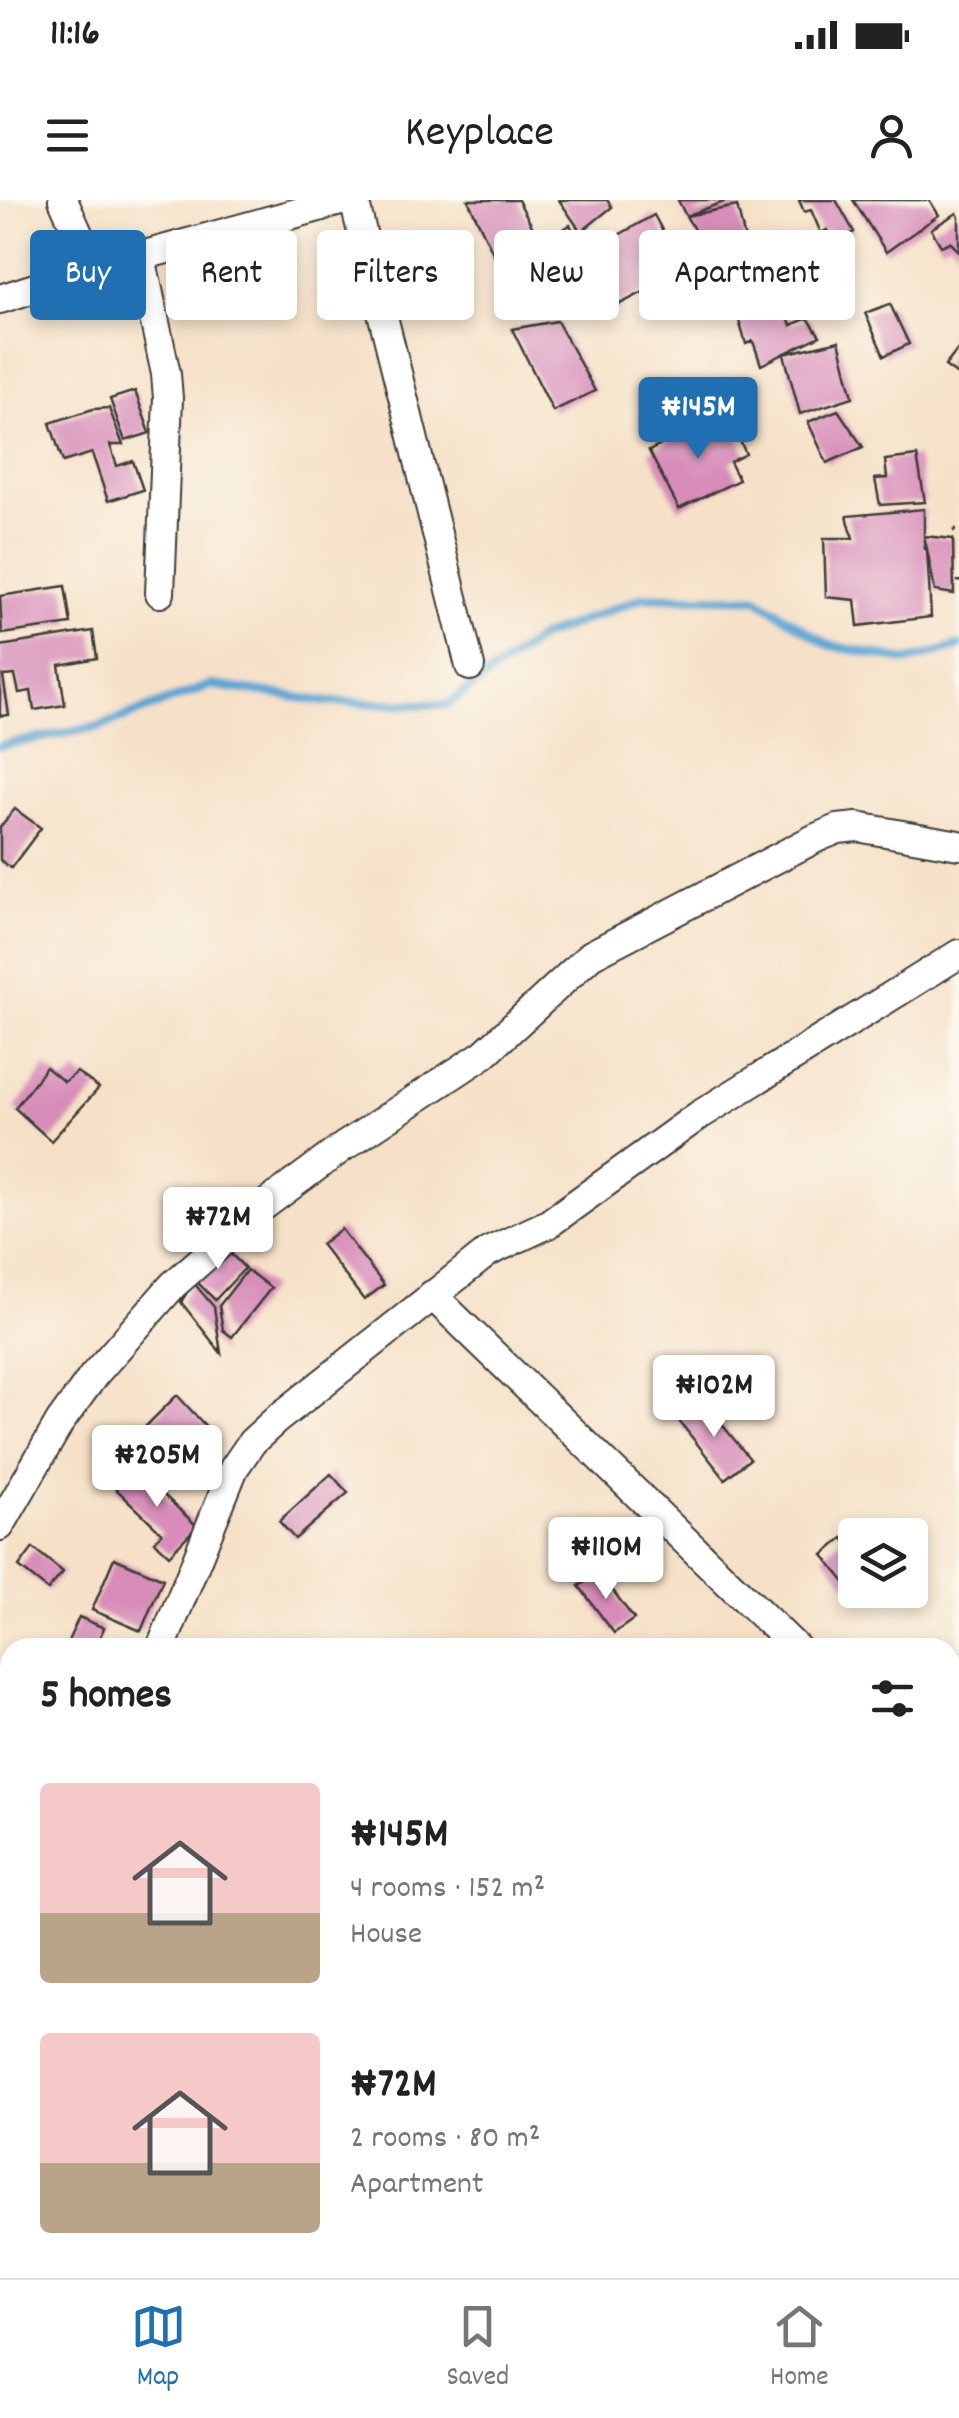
<!DOCTYPE html>
<meta charset="utf-8">
<style>
:root{--surface:#fff;--page:#f6f6f6;--text:#222;--muted:#767676;--line:#e0e0e0;--accent:#1f6fb2}
body{margin:0;font-family:Dekko,sans-serif;background:var(--page);color:var(--text);height:100vh;display:flex;flex-direction:column;font-size:38px;white-space:nowrap}
*{box-sizing:border-box;margin:0}
p{font-size:32px;color:var(--muted)}
.icon{flex:none;width:55px;height:55px;fill:none;stroke:currentColor;stroke-width:2;stroke-linecap:round;stroke-linejoin:round}
.map{position:relative;flex:1;overflow:hidden}
.details{position:absolute;left:0px;top:1438px;width:960px;height:642px;display:flex;flex-direction:column;background:var(--surface);border-radius:30px 30px 0 0;box-shadow:0 5px 15px #0003}
.details>*{flex:none}
.guide{position:absolute;left:30px;top:30px;width:900px;height:90px;display:flex;gap:20px}
.controls{position:absolute;left:838px;top:1318px;display:grid;gap:20px}
.controls a{display:grid;place-items:center;width:90px;height:90px;border-radius:10px;background:var(--surface);box-shadow:0 5px 15px #0003;font-size:50px}
.price{position:absolute;translate:-50% -85px;padding:0 22px;border-radius:10px;background:#fff;color:#222;font-size:32px;line-height:65px;filter:drop-shadow(0 2px 5px #0008)}
.price::after{content:'';position:absolute;left:50%;top:60px;width:30px;height:22px;margin-left:-15px;background:inherit;clip-path:polygon(0 0,100% 0,50% 100%)}
.price.current{background:var(--accent);color:#fff}
ul{padding:0;list-style:none}
li{display:flex;align-items:center;gap:30px;height:250px;padding:0 40px}
li span{display:grid;place-items:center;flex:none;width:280px;height:200px;border-radius:10px;color:#555}
li>.icon{margin-inline-start:auto}
span .icon{width:120px;height:120px;fill:#fffc;stroke-width:1}
li b{font-size:42px}
h2{display:flex;justify-content:space-between;align-items:center;height:120px;padding:0 40px;font-size:42px}
.tag{padding:0 35px;border-radius:10px;background:var(--surface);box-shadow:0 5px 15px #0003;font-size:35px;line-height:90px}
.tag.current{background:var(--accent);color:#fff}
.status{display:flex;justify-content:space-between;align-items:center;height:70px;padding:0 50px;background:var(--surface);direction:ltr}
.status svg{height:28px;fill:currentColor}
header{display:flex;justify-content:space-between;align-items:center;height:130px;padding:0 40px;background:var(--surface);font-size:45px;font-weight:600}
.menu{display:flex;justify-content:space-around;align-items:center;height:140px;border-top:2px solid var(--line);background:var(--surface);font-size:28px;color:var(--muted)}
.menu a{display:grid;justify-items:center;gap:5px}
.menu .current{color:var(--accent)}
.map>svg:first-child{display:block}
</style>
<div class="status"><b>11:16</b><svg viewBox="0 0 49 12"><path d="M0 12V9h3v3zM5 12V6h3v6zM10 12V3h3v9zM15 12V0h3v12zM26 1h20v11H26zM47 4h2v5h-2z"/></svg></div>
<header><svg class="icon" aria-label="menu" viewBox="0 0 24 24"><path d="M4 6h16M4 12h16M4 18h16"/></svg>Keyplace<svg class="icon" aria-label="person" viewBox="0 0 24 24"><circle cx="12" cy="8" r="4"/><path d="M4 21q1-7 8-7t8 7"/></svg></header>
<div class="map">
<svg width="959" height="2078" viewBox="0 0 959 2078">
<rect width="100%" height="100%" fill="#fbf7ec"/>
<filter id="ink" filterUnits="userSpaceOnUse"><feTurbulence type="fractalNoise" baseFrequency=".01" numOctaves="2"/><feDisplacementMap in="SourceGraphic" scale="20" xChannelSelector="R" yChannelSelector="G"/><feConvolveMatrix kernelMatrix="1 2 1 2 8 2 1 2 1" color-interpolation-filters="sRGB"/></filter>
<filter id="wash" filterUnits="userSpaceOnUse"><feTurbulence type="fractalNoise" baseFrequency=".0048" numOctaves="4" result="noise"/><feDisplacementMap in="SourceGraphic" scale="40" xChannelSelector="R" yChannelSelector="G"/><feGaussianBlur stdDeviation="2.25" result="paint"/><feColorMatrix in="noise" values="0 0 0 0 0 0 0 0 0 0 0 0 0 0 0 0 0 1.4 0 .05"/><feComposite in="paint" operator="in"/></filter>
<g filter="url(#wash)">
<rect width="100%" height="100%" fill="#f6e1c8"/>
<g fill="none" stroke-linecap="round" stroke-linejoin="round">
<polyline stroke="#5ca4d3" stroke-width="9" points="0,546 101,526 211,485 328,502 447,505 541,437 644,397 756,398 829,445 907,461 959,446"/>
</g>
<g id="blocks">
<g fill="#d78cb9">
<polygon points="468,0 518,0 541,43 570,25 606,90 570,109 557,112 549,99 563,92 550,63 510,89"/>
<polygon points="559,0 607,0 612,7 581,32"/>
<polygon points="678,0 729,0 686,16"/>
<polygon points="799,0 836,0 854,32 833,44 827,30 821,33 811,10 804,12"/>
<polygon points="853,0 929,0 939,15 886,52"/>
<polygon points="737,6 751,64 719,72 686,16"/>
<polygon points="957,13 959,17 959,51 950,42 941,46 931,29"/>
<polygon points="654,15 684,71 620,104 594,49"/>
<polygon points="775,84 791,125 808,118 820,136 761,165 753,141 746,144 732,97"/>
<polygon points="890,104 909,144 884,156 865,113"/>
<polygon points="557,121 595,191 553,211 512,129"/>
<polygon points="839,141 853,197 800,214 784,154"/>
<polygon points="959,148 959,176 945,166"/>
<polygon points="135,191 150,233 125,241 110,199"/>
<polygon points="109,208 123,245 110,245 117,266 133,261 143,290 108,301 92,253 63,262 50,223 93,209"/>
<polygon points="838,210 863,247 827,263 808,222"/>
<polygon points="715,218 722,234 734,228 746,254 730,262 739,280 679,309 649,251"/>
<polygon points="917,256 925,302 880,305 875,279 887,278 885,260"/>
<polygon points="924,309 924,336 953,339 954,394 935,391 927,349 924,336 925,349 927,349 931,417 858,426 855,400 826,397 824,338 853,338 847,316"/>
<polygon points="65,386 71,424 2,434 0,396"/>
<polygon points="93,431 97,458 59,465 65,505 34,510 31,491 19,493 15,475 3,476 9,515 0,516 0,446"/>
<polygon points="15,609 41,628 11,668 0,660 0,627"/>
<polygon points="46,867 64,882 77,872 99,888 51,941 15,908"/>
<polygon points="341,1029 384,1085 364,1100 321,1044"/>
<polygon points="222,1045 245,1068 215,1100 191,1076"/>
<polygon points="247,1070 271,1088 232,1137 223,1130 219,1106"/>
<polygon points="193,1082 214,1107 221,1153 181,1102"/>
<polygon points="177,1195 210,1231 172,1265 139,1233"/>
<polygon points="703,1201 750,1259 725,1279 679,1221"/>
<polygon points="134,1267 197,1326 169,1355 154,1341 162,1333 115,1288"/>
<polygon points="331,1274 348,1293 295,1339 279,1321"/>
<polygon points="843,1338 855,1353 855,1390 873,1390 860,1401 823,1355"/>
<polygon points="33,1348 63,1372 48,1390 19,1367"/>
<polygon points="114,1358 163,1379 141,1431 92,1410"/>
<polygon points="599,1372 634,1419 614,1433 579,1386"/>
<polygon points="79,1417 104,1428 95,1448 65,1448"/>
</g>
</g>
</g>
<g filter="url(#ink)">
<use href="#blocks" fill-opacity="0" stroke="#3d3a36" stroke-width="2.5"/>
<g fill="none" stroke-linecap="round" stroke-linejoin="round">
<defs>
<g id="minor">
<polyline points="63,0 94,69"/>
<polyline points="354,0 470,466"/>
<polyline points="141,57 166,174 168,198 160,393"/>
<polyline points="0,99 94,69 344,0"/>
<polyline points="432,1095 796,1448"/>
<polyline points="0,1326 60,1222 94,1175 173,1085 262,1007 343,947 484,854 591,755 816,638 838,629 857,627 959,645"/>
<polyline points="161,1448 234,1268 252,1242 276,1220 488,1052 548,1024 698,916 959,754"/>
<polyline points="950,1522 959,1523"/>
<polyline points="0,1748 10,1735"/>
<polyline points="950,1806 959,1802"/>
<polyline points="320,2070 325,2078"/>
<polyline points="665,2070 688,2078"/>
<polyline points="491,2078 516,2070"/>
</g>
</defs>
<use href="#minor" stroke="#3d3a36" stroke-width="32"/>
<g stroke="#3d3a36" stroke-width="5" stroke-dasharray="2.5 8" stroke-linecap="butt">
<polyline points="954,329 959,334"/>
<polyline points="959,380 959,385"/>
</g>
<use href="#minor" stroke="#fff" stroke-width="28"/>
</g>
</g>
</svg>
<div class="controls">
<a><svg class="icon" aria-label="layers" viewBox="0 0 24 24"><path d="M12 4l9 5-9 5-9-5zM3 14l9 5 9-5"/></svg></a>
</div>
<b class="price current" style="left:698px;top:262px">₦145M</b>
<b class="price" style="left:218px;top:1072px">₦72M</b>
<b class="price" style="left:714px;top:1240px">₦102M</b>
<b class="price" style="left:157px;top:1310px">₦205M</b>
<b class="price" style="left:606px;top:1402px">₦110M</b>
<div class="guide">
<a class="tag current">Buy</a>
<a class="tag">Rent</a>
<a class="tag">Filters</a>
<a class="tag">New</a>
<a class="tag">Apartment</a>
</div>
<section class="details">
<h2>5 homes<svg class="icon" aria-label="filters" viewBox="0 0 24 24"><path d="M4 7h16M4 17h16"/><circle cx="9" cy="7" r="2"/><circle cx="15" cy="17" r="2"/></svg></h2>
<ul>
<li><span style="background:linear-gradient(#f6c9c9 65%,#b9a48a 0)"><svg class="icon" aria-label="home" viewBox="0 0 24 24"><path d="M3 11l9-7 9 7M6 9v11h12V9"/></svg></span><div><b>₦145M</b><p>4 rooms · 152 m²</p><p>House</p></div></li>
<li><span style="background:linear-gradient(#f6c9c9 65%,#b9a48a 0)"><svg class="icon" aria-label="home" viewBox="0 0 24 24"><path d="M3 11l9-7 9 7M6 9v11h12V9"/></svg></span><div><b>₦72M</b><p>2 rooms · 80 m²</p><p>Apartment</p></div></li>
</ul>
</section>
</div>
<nav class="menu">
<a class="current"><svg class="icon" aria-label="map" viewBox="0 0 24 24"><path d="M3 6l6-2 6 2 6-2v14l-6 2-6-2-6 2zM9 4v14M15 6v14"/></svg>Map</a>
<a><svg class="icon" aria-label="saved" viewBox="0 0 24 24"><path d="M7 4h10v16l-5-4-5 4z"/></svg>Saved</a>
<a><svg class="icon" aria-label="home" viewBox="0 0 24 24"><path d="M3 11l9-7 9 7M6 9v11h12V9"/></svg>Home</a>
</nav>
